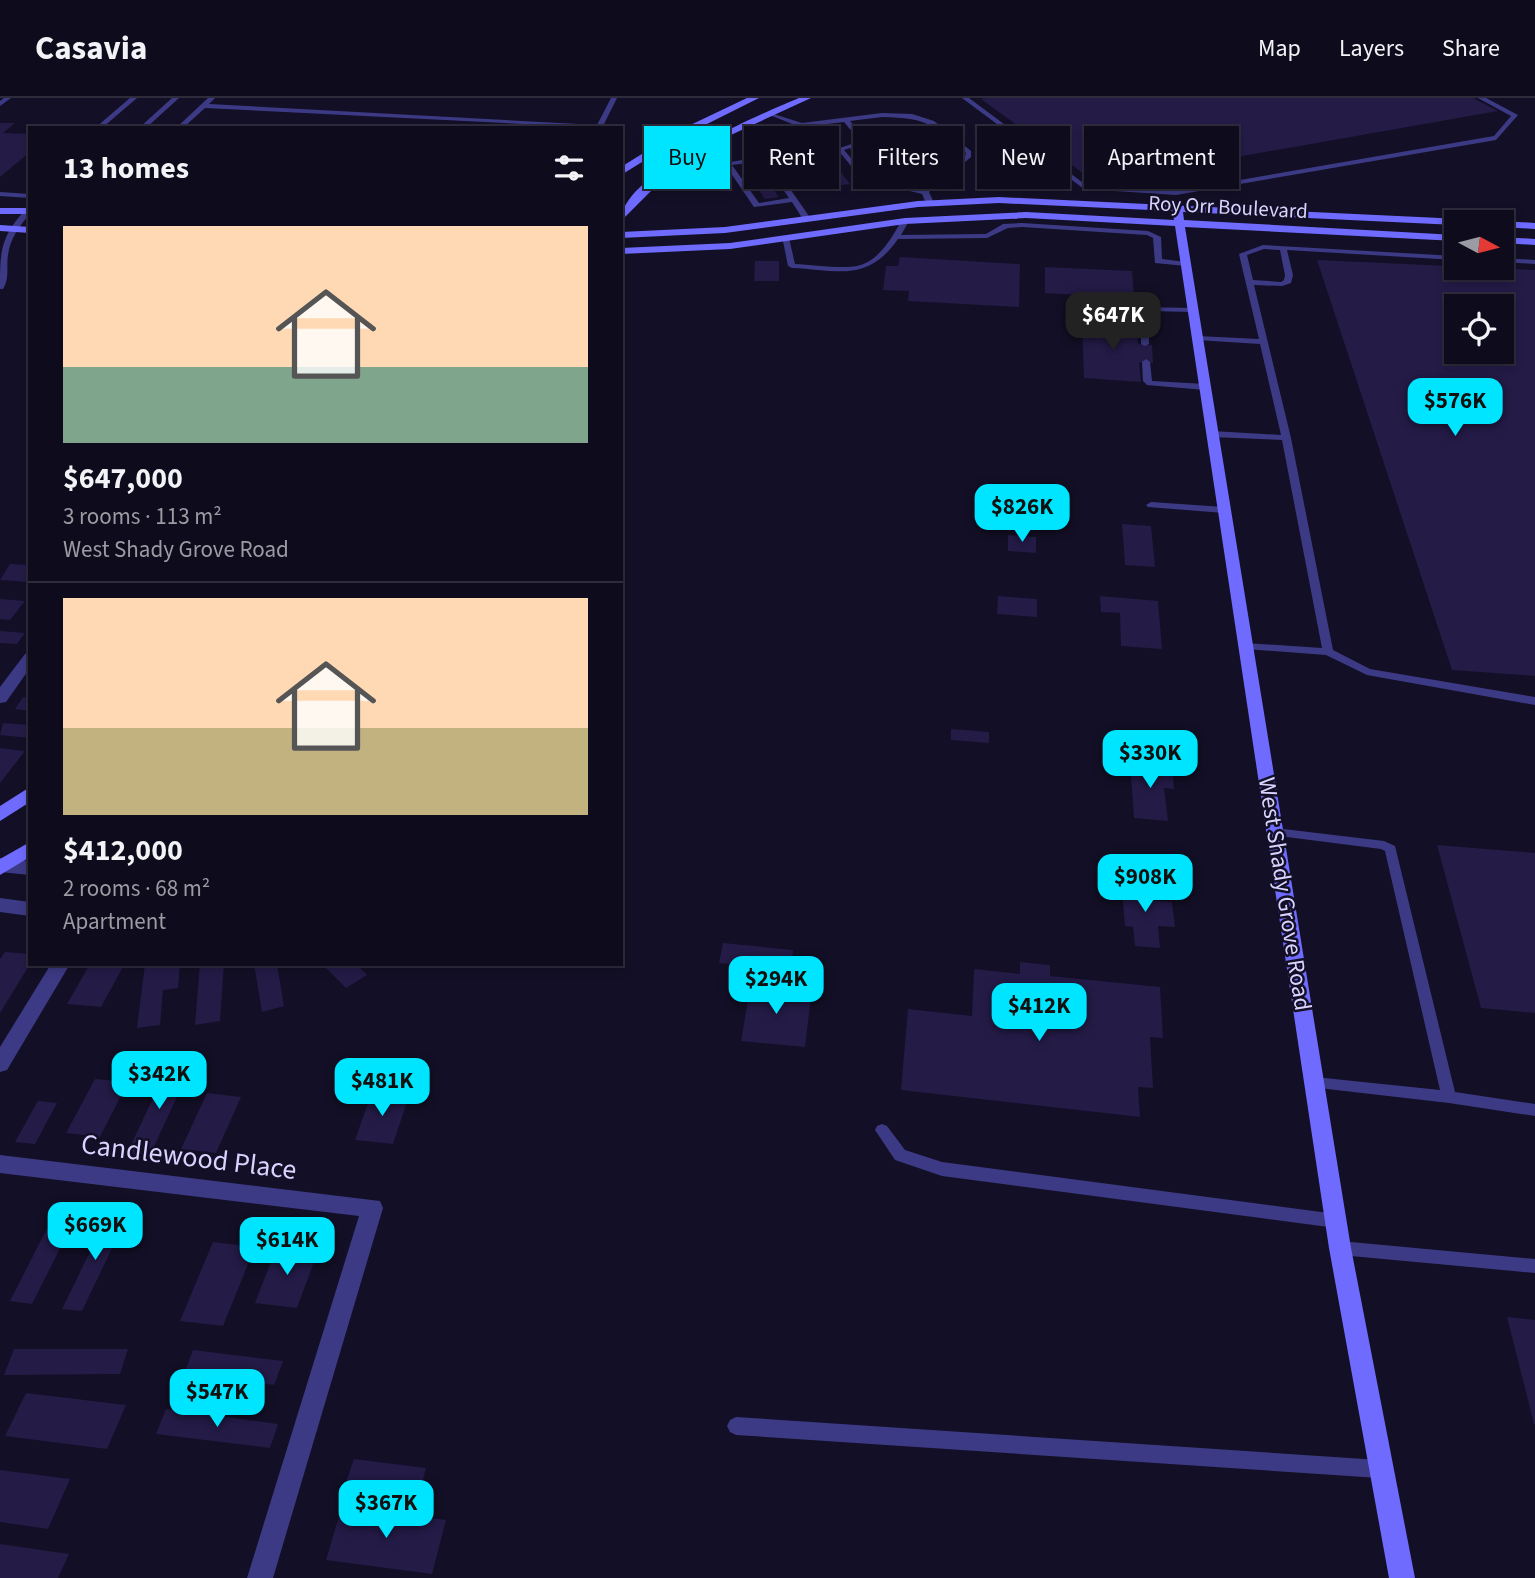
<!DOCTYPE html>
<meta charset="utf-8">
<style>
:root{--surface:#0e0b1c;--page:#1c1929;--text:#f1f3f6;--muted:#9b9ba3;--line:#2e2b3b;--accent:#00e5ff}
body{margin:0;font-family:"Source Sans 3",sans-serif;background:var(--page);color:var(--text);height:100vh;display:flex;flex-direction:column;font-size:26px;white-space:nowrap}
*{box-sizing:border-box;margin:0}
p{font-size:23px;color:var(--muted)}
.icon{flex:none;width:38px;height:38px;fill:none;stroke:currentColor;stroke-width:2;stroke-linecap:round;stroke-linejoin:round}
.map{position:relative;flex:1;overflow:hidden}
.panel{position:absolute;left:28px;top:28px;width:595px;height:840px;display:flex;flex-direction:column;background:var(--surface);border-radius:0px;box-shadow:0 4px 10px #0003,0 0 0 2px var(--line)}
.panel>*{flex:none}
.banner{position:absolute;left:644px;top:28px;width:665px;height:63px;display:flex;gap:14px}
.needle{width:46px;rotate:97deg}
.fabs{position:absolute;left:1444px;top:112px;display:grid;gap:14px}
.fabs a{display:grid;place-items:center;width:70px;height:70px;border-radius:0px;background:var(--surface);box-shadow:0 4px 10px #0003,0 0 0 2px var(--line);font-size:35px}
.price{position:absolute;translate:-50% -60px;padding:0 16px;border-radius:14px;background:var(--accent);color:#111;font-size:23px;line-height:46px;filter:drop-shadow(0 2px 4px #0008)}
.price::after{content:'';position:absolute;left:50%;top:42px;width:21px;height:16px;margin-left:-10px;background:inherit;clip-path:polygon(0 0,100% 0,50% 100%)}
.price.on{background:#222;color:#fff}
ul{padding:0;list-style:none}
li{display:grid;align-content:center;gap:14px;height:371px;padding:0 35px}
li+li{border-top:2px solid var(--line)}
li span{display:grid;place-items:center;height:217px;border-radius:0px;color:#555}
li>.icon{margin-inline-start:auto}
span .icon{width:126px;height:126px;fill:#fffc;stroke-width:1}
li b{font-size:30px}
h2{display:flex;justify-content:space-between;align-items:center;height:84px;padding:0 35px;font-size:30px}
.tag{padding:0 24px;border-radius:0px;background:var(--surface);box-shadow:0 4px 10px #0003,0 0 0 2px var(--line);font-size:24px;line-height:63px}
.tag.on{background:var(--accent);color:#111}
header{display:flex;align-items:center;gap:42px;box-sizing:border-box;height:98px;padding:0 35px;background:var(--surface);border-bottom:2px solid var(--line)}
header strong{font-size:33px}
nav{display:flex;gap:38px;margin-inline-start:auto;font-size:24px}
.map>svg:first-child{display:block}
</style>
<header>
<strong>Casavia</strong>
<nav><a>Map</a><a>Layers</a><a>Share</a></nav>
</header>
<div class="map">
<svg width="1535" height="1480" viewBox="0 0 1535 1480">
<rect width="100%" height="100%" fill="#130f26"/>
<g fill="#241b47" fill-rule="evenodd">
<polygon points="986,0 1473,0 1498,13 1095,84 981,1"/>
<polygon points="0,25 15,25 3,35 30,36 30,54 0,79"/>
<polygon points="894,56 900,62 856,67 852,61"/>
<polygon points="830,61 850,86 819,90 800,65"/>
<polygon points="755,66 779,99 765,101 741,67"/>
<polygon points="900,159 1020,166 1019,209 908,203 909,193 883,192 886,168 898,168"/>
<path d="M1317,162L1535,172V578L1452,572ZM1456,208H1502V254H1456Z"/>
<polygon points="755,163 779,163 779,183 754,183"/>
<polygon points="1045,169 1132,173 1134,200 1045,195"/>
<polygon points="1082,223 1137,226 1138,246 1152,247 1153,265 1139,264 1141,284 1084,280"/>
<polygon points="1122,426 1151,428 1155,469 1125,467"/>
<polygon points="1008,437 1036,439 1036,455 1008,453"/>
<polygon points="10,466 30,467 30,484 0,482"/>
<polygon points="998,498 1037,501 1037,519 997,516"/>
<polygon points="1100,498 1158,503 1162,551 1121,548 1120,515 1101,514"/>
<polygon points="0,501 25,503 10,522 0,521"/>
<polygon points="0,533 25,535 17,546 0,545"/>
<polygon points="23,599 30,600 30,613 15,611"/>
<polygon points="3,625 30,627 30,640 0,637"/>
<polygon points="951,631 989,634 989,645 951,642"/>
<polygon points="0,650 25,653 0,685"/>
<polygon points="1130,663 1164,666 1165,677 1173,678 1174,691 1164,690 1168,723 1134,720"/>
<polygon points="1437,747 1535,755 1535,915 1481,910"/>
<polygon points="1121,781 1145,783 1147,802 1172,804 1175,829 1158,828 1160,850 1135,848 1133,829 1125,828"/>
<polygon points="723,845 793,852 791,872 719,865"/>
<polygon points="5,854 30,856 30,866 0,915 0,861"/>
<polygon points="1020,864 1050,867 1050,878 1160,889 1163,940 1150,939 1153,990 1138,989 1140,1019 901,992 908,911 972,918 974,871 1020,876"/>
<polygon points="90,866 124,867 101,909 67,906"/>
<polygon points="145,866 180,866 178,890 163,892 160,927 137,930"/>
<polygon points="200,866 224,866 220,923 195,927"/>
<polygon points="254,866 277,866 284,908 262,914"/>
<polygon points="322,866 356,866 367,877 346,890"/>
<polygon points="751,885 790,889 789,897 811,899 805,949 741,943"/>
<polygon points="168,969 190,971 150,1057 127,1055"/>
<polygon points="95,981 128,984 100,1039 66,1035"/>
<polygon points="372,994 409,998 393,1046 355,1042"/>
<polygon points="207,995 241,999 216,1055 181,1051"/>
<polygon points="38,1003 57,1005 35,1046 15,1044"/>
<polygon points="60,1105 82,1107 32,1206 10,1203"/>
<polygon points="109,1115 128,1117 82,1213 62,1211"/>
<polygon points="213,1144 255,1149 223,1228 180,1223"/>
<polygon points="277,1148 318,1153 297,1210 255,1205"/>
<polygon points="1507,1219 1535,1222 1535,1326 1534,1326"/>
<polygon points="14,1251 128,1251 120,1276 4,1277"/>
<polygon points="193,1252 283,1263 274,1287 184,1276"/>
<polygon points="26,1295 126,1307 107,1351 5,1338"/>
<polygon points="166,1311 278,1326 270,1350 156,1336"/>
<polygon points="354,1361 426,1370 420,1393 346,1384"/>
<polygon points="0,1372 70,1381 48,1431 0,1424"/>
<polygon points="342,1408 446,1422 432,1476 326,1462"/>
<polygon points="0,1446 69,1456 58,1480 0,1480"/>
</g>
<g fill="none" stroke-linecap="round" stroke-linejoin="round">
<g fill="#3d3a85" fill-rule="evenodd">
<polygon points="4,0 11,0 0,8 0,3"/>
<polygon points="130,0 137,0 102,30 95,30"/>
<polygon points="172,0 179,0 146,30 139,30"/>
<polygon points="208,0 215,0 209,6 597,27 611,0 617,0 602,30 205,10 183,30 176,30"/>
<polygon points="962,0 969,0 1086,87 1176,93 1494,38 1511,18 1478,0 1486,0 1518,17 1496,42 1176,97 1084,91"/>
<path d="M767,14L802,25L882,15L912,16L934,23L971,53V59L929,94L934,105L930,107L926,105L922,96L897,90L889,79L857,75L837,51L860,43L844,24L802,29L764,45L761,49L811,121L807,123H804L792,104L754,109L724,65L761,59L754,49L760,43L795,27L767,16ZM882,19C929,20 931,26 966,55L965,58L924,92L901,87L895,77L912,67V65L893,44L867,42L850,23ZM864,47L877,60L880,58L872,48L889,59L892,57L881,47H889L906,66L892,73L883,62L880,64L886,75L861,72L844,52L850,50L856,62H860L857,52ZM763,63L789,100L759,105L732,67Z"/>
<polygon points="0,94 30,96 30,100 0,98"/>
<path d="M27,110H30V116C19,128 10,141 8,157C6,169 10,179 3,191H0C0,153 0,139 27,110Z"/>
<path d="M902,121L909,123L901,137L986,136L1003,126L1022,125L1148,133L1161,139L1162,161L1186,164L1190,166L1186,168L1155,165L1153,140L1147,137L1022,129L1008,130L987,140L898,141C867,185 839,172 792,170L788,168L782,138L789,140L795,166C812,167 842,171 857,168C878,164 893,139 902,121Z"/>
<path d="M1263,147L1456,158V162L1287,152L1293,177L1291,185L1282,188L1254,187L1291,340L1333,552L1370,571L1535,599V607L1367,577L1326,557L1245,551L1240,548L1245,545L1322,550L1282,342L1212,339L1208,336L1212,333L1281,337L1260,246L1197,242L1193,240L1197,238L1259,241L1239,156ZM1264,151L1280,152L1285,177L1284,182L1281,184L1253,182L1247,157Z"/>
<polygon points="1502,160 1535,162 1535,166 1502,164"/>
<polygon points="1141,209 1193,210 1197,212 1193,214 1148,213 1149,246 1145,248 1141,246"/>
<polygon points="1146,261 1150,264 1152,283 1205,286 1209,289 1205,292 1147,287 1143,283 1142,264"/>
<polygon points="1151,404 1224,409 1229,412 1224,415 1148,409 1146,407"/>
<polygon points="1275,730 1384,743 1395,748 1455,994 1535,1006 1535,1018 1449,1005 1310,989 1308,985 1310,981 1315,979 1440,992 1385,753 1381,751 1271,737 1269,734"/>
<polygon points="882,1026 887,1028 905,1052 942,1064 1336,1116 1341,1118 1344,1123 1341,1128 1336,1130 942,1078 895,1062 875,1032 877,1028"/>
<polygon points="1340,1143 1535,1161 1535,1175 1340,1157 1334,1155 1332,1150 1334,1145"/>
<polygon points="736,1319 1379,1362 1385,1365 1388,1371 1385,1377 1379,1380 736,1337 730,1334 727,1328 730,1322"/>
</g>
<g fill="#3d3a85" fill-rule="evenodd">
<polygon points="30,554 30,570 6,604 0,605 0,589 25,556"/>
<polygon points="0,760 30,763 30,777 0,774"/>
<polygon points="0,800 30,804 30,818 0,814"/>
<polygon points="51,866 70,866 7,972 0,974 0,949"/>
<polygon points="0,1057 380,1103 383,1110 273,1480 247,1480 359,1118 0,1075"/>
</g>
<g fill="#6f6bff" fill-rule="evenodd">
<polygon points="747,0 759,0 689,35 621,77 621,69 682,31"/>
<path d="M799,0H811L733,36L684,65L662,82L621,123C621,76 760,16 799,0Z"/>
<polygon points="999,99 1461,121 1466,124 1456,124 1456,127 1183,114 1184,122 1456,137 1456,143 1185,129 1351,1150 1415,1480 1389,1480 1329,1150 1175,128 1026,120 905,126 730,151 621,156 621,150 730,145 905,120 1026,114 1174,122 1172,113 999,105 918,109 725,135 621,140 621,134 725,129 918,103"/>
<rect x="0" y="110" width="30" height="6"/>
<polygon points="1502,123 1535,125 1535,131 1502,129 1502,124 1498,124"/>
<polygon points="0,127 30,129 30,135 0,133"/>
<polygon points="1502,139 1535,141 1535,147 1502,145"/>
<polygon points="30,689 30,704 0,723 0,708"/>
<polygon points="30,744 30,759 0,777 0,761"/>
</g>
</g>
<g text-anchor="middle" stroke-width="5" stroke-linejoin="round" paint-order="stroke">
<g font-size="21" fill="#d9d4ff" stroke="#130f26">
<text transform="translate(1228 109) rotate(3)" y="7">Roy Orr Boulevard</text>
</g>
<g font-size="24" fill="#d9d4ff" stroke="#130f26">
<text transform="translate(1285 796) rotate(81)" y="8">West Shady Grove Road</text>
</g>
<g font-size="28" fill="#d9d4ff" stroke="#130f26">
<text transform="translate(189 1058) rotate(7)" y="10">Candlewood Place</text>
</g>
</g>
</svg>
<div class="fabs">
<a><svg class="needle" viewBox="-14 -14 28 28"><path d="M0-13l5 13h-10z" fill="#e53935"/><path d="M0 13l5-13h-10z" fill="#9b9ba3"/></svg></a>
<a><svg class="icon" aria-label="locate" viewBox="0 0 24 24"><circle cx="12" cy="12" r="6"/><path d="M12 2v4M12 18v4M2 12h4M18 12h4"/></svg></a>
</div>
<b class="price on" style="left:1113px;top:254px">$647K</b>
<b class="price" style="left:1455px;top:340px">$576K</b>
<b class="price" style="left:1022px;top:446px">$826K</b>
<b class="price" style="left:1150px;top:692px">$330K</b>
<b class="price" style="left:1145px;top:816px">$908K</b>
<b class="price" style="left:776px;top:918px">$294K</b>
<b class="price" style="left:1039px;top:945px">$412K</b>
<b class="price" style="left:159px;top:1013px">$342K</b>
<b class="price" style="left:382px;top:1020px">$481K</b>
<b class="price" style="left:95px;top:1164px">$669K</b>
<b class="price" style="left:287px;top:1179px">$614K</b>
<b class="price" style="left:217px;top:1331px">$547K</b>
<b class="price" style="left:386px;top:1442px">$367K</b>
<div class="banner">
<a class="tag on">Buy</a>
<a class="tag">Rent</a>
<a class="tag">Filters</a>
<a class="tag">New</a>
<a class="tag">Apartment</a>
</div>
<section class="panel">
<h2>13 homes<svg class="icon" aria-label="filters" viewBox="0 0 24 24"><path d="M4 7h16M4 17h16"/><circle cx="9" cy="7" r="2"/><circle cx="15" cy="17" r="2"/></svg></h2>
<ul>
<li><span style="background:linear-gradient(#ffd9b3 65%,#7fa58c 0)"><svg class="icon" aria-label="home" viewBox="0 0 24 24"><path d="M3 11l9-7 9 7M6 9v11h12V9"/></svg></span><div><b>$647,000</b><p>3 rooms · 113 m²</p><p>West Shady Grove Road</p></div></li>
<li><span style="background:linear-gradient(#ffd9b3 60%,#c2b280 0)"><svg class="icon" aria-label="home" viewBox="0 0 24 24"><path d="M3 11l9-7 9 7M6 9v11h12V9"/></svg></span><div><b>$412,000</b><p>2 rooms · 68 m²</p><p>Apartment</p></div></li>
</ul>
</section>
</div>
